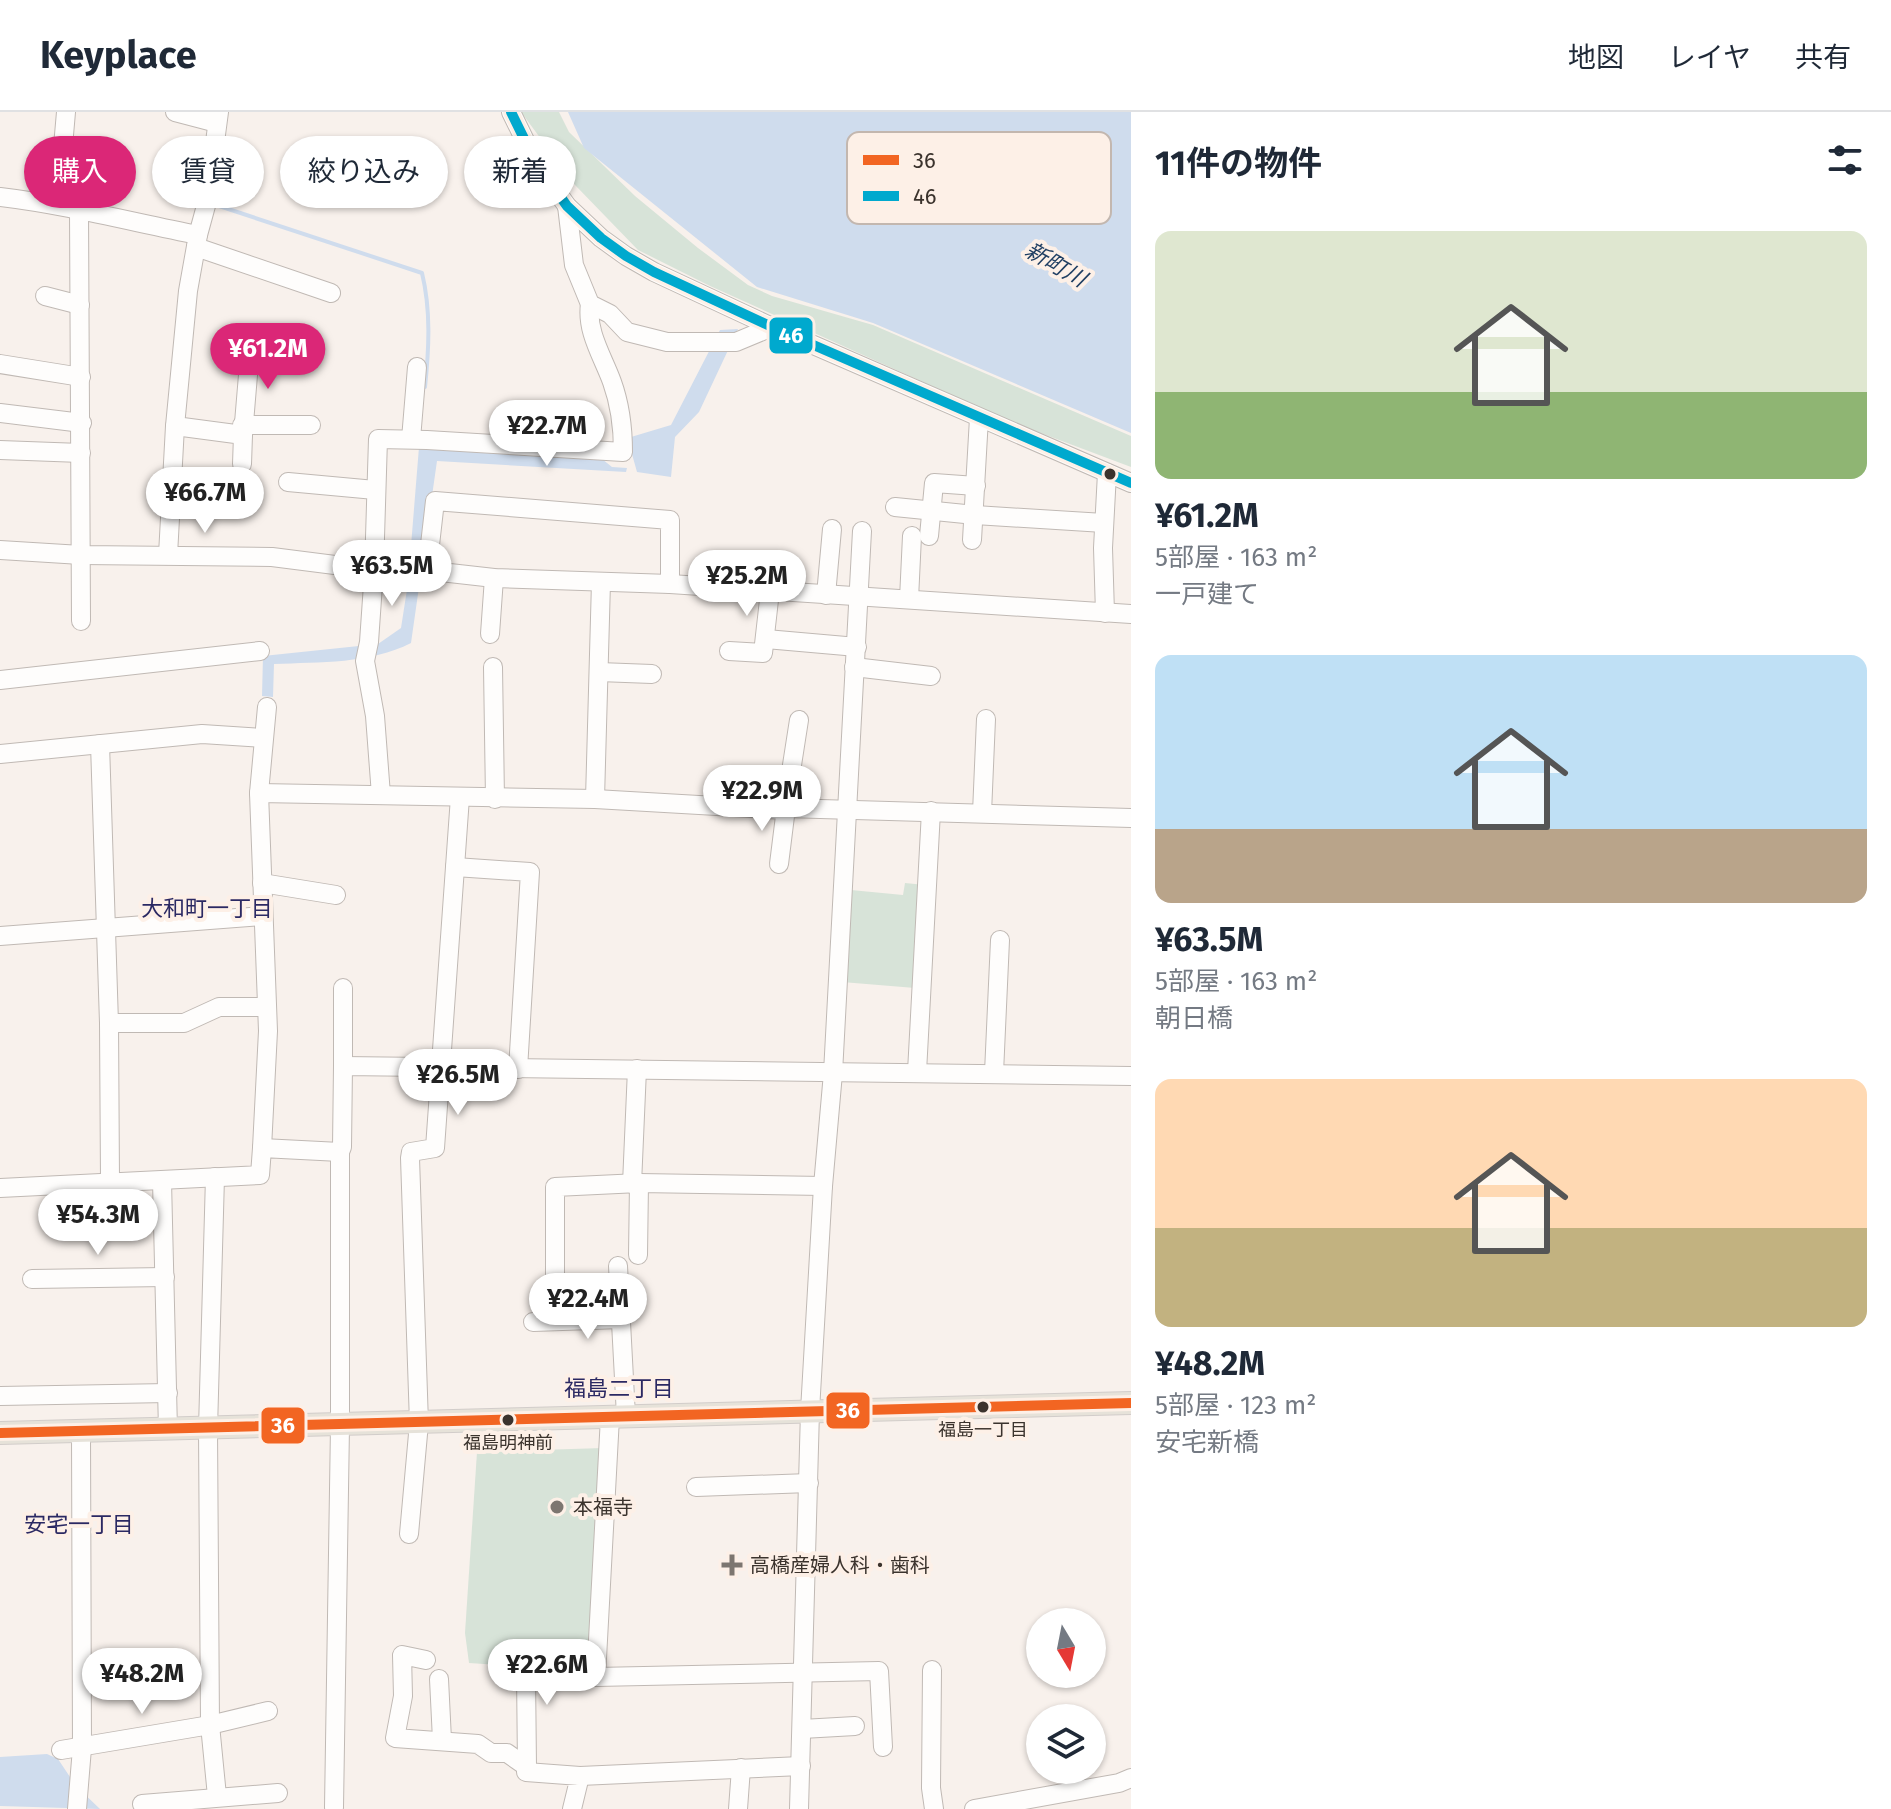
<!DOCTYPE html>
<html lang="ja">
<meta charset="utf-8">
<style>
:root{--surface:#fff;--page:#f6f6f7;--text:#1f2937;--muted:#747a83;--line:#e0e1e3;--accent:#db2777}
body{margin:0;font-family:"Fira Sans","Noto Sans JP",sans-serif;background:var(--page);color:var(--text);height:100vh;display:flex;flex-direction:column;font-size:30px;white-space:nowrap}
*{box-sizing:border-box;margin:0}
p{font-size:26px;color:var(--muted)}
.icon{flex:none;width:44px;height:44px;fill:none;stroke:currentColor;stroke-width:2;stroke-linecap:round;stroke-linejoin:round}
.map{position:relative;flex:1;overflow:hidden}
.drawer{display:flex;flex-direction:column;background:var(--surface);width:760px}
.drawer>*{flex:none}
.top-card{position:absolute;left:24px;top:24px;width:760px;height:72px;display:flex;gap:16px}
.needle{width:52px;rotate:170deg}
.fabs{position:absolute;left:1026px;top:1496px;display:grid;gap:16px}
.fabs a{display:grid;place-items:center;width:80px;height:80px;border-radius:50%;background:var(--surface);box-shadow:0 2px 6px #0004;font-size:40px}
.price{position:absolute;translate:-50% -68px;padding:0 18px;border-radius:28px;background:#fff;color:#222;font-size:26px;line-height:52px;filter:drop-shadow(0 2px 4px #0008)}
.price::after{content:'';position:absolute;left:50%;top:48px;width:24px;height:18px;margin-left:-12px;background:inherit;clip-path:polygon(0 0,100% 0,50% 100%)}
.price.selected{background:var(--accent);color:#fff}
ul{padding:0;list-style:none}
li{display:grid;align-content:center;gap:16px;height:424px;padding:0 24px}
li span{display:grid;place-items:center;height:248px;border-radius:16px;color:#555}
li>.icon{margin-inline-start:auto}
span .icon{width:144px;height:144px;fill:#fffc;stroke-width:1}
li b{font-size:34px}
h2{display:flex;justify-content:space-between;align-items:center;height:96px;padding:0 24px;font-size:34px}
.tag{padding:0 28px;border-radius:36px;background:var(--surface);box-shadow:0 2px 6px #0004;font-size:28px;line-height:72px}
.tag.selected{background:var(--accent);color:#fff}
header{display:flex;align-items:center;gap:48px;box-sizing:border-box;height:112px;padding:0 40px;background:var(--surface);border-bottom:2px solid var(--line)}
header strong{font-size:38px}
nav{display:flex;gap:44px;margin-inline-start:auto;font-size:28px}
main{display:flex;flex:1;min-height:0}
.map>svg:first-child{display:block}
</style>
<header>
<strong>Keyplace</strong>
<nav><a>地図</a><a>レイヤ</a><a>共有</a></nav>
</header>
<main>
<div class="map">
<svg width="1131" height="1697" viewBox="0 0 1131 1697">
<rect width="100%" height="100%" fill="#f8f1ec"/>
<g fill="#d7e3d8">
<polygon points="521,0 559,0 569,20 635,84 698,136 748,173 772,184 873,213 1131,324 1131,355 1014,311 710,174 638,138 575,73"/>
<polygon points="905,771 925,773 915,876 842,870 851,778 903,783"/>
<polygon points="603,1336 591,1559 469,1551 465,1521 477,1340"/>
</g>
<g fill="#cfdced">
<polygon points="568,0 1131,0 1131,321 873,211 757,175 584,36"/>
<polygon points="738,217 699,300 675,325 671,365 637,360 630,335 631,325 671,313 720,218"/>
<path d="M419,335L597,343L612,355L627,356L626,360L437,349L411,531C370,552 320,550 274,552L273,585L262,584L263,544L378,532L401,516L408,471Z"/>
<polygon points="47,1642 58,1647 76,1674 100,1697 0,1694 0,1645"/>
</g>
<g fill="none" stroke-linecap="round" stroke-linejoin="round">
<path stroke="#cfdced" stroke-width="4" d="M210,91L422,161C431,198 429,237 425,275"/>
<defs>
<g id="minor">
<polyline points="175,0 217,11"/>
<polyline points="511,0 535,49 567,94 601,126 626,144 654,160 772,215 1131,371"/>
<path d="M0,85C67,93 132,110 198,123"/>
<polyline points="58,92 66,0"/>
<polyline points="567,94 574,153 590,192 610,202 627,220 667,230 736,230 772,215"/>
<polyline points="79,99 81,509"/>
<polyline points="196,135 331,181"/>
<polyline points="45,184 80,193"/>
<polyline points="0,252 81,265"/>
<polyline points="0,301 82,311"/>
<polyline points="242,313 311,313"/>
<polyline points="175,314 243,323 242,352"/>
<polyline points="243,323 249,251 246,246"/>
<polyline points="411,327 417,255"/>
<polyline points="0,338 81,341"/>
<polyline points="288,370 375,378"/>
<polyline points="895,395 975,403 1104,411"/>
<polyline points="929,424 934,371 976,374"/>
<polyline points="972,428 979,306"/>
<polyline points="0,438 81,443 272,445 374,458 423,458 494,466 670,472 1131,502"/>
<polyline points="168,443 175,314 188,179 198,123 207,90 219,0"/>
<polyline points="427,459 435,389 670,408 670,472"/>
<polyline points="826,483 832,417"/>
<polyline points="909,487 912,424"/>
<polyline points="1105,501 1103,436 1107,361"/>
<polyline points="490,522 494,466"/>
<polyline points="766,527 857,535"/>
<polyline points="729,539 763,541 770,479"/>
<polyline points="493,555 495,687"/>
<polyline points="854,555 931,564"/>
<polyline points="599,560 652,562"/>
<polyline points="0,568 260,539"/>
<polyline points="100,632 109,911"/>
<polyline points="0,642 202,622 263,626"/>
<polyline points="259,681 267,595"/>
<path d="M381,683L375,604L365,549L369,530L374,458L378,327L427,328L623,340C623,317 620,292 612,270C603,245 586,220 590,192"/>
<polyline points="595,687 601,470"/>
<polyline points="785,698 799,608"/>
<polyline points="982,701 986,607"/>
<polyline points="779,752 786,696"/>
<polyline points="455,755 530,760 518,957"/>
<polyline points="262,771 336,783"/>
<polyline points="0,824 263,804"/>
<polyline points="343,876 343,954"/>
<polyline points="917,960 931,699"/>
<polyline points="994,961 1000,828"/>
<polyline points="262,1036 268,919 259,681 595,687 785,698 786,696 1131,706"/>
<polyline points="215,1065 208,1317 210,1613 217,1684"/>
<polyline points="110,1069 109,911 184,911 219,895 266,895"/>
<polyline points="162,1069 168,1318"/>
<polyline points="632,1072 637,957"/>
<polyline points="0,1076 260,1063 262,1036 340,1040"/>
<polyline points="638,1143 639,1071"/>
<polyline points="618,1154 626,1304"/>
<polyline points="32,1167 165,1165"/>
<polyline points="555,1209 555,1075 639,1071 823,1074"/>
<polyline points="533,1210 621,1207"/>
<polyline points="0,1284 168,1281"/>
<polyline points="696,1375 809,1371"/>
<polyline points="409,1422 419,1311 410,1046 411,1040 435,1036 460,685"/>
<polyline points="426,1548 402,1543 403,1584 395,1626 478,1632 491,1641 507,1641 527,1655 526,1660 580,1664 572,1697"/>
<polyline points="932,1558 931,1676 934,1697"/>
<polyline points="596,1565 610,1305"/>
<polyline points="439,1567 442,1628"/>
<polyline points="802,1617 855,1614"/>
<polyline points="61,1638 210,1613 268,1599"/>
<polyline points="527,1655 526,1562 596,1565 879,1559 883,1635"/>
<polyline points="580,1664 801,1654"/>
<polyline points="142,1692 278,1681"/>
<polyline points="334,1695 340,1314 340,1040 342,1035 343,954 1131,964"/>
<polyline points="77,1697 82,1636 81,1320"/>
<polyline points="738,1697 741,1656"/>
<polyline points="799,1697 810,1299 823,1074 833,961 862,419"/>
<polyline points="974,1697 1119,1671 1131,1666"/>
</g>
<polyline id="major" points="0,1321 1131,1291"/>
</defs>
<use href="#minor" stroke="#c0b9b4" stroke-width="20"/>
<use href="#major" stroke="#d2cdca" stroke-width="24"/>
<use href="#minor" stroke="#fefdfc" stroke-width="18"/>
<use href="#major" stroke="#e6e2d9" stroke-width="22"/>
<defs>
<polyline id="bus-1" points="0,1321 1131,1291"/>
<polyline id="bus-2" points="511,0 535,49 567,94 601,126 626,144 654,160 772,215 1131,371"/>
</defs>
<use href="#bus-1" stroke="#fdf0e7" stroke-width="16"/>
<use href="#bus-2" stroke="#fdf0e7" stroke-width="16"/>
<use href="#bus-1" stroke="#f26522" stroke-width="10"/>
<use href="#bus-2" stroke="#00a9ce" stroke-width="10"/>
</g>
<g fill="#3b332d" stroke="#fdf0e7" stroke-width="3">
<circle cx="1110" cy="362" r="7"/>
<circle cx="983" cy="1295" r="7"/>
<circle cx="508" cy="1308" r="7"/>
</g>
<g fill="#7d7670" stroke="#fdf0e7" stroke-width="3">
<circle cx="557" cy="1395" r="8"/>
<path d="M728 1441h8v8h8v8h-8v8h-8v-8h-8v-8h8z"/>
</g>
<g text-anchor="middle" stroke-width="8" stroke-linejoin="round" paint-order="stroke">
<g font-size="18" fill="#3b332d" stroke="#fdf0e7">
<text x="983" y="1324">福島一丁目</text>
<text x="508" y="1337">福島明神前</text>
</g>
<g font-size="20" fill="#3b332d" stroke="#fdf0e7" text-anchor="start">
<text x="573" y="1402">本福寺</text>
<text x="750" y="1460">高橋産婦人科・歯科</text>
</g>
<g font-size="22" font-style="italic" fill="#203f63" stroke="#fdf0e7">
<text transform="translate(1056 152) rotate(30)" y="8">新町川</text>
</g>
<g font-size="22" fill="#2b2963" stroke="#fdf0e7">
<text x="207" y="804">大和町一丁目</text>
<text x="619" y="1284">福島二丁目</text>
<text x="79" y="1420">安宅一丁目</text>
</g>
</g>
<rect x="847" y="20" width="264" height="92" rx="12" fill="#fdf0e7" stroke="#c3b7af" stroke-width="2"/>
<rect x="863" y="43" width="36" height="10" fill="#f26522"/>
<rect x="863" y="79" width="36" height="10" fill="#00a9ce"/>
<g font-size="22" fill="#3b332d">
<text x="913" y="56">36</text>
<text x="913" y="92">46</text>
</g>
<g stroke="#fdf0e7" stroke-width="3">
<rect x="768" y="204" width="46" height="39" rx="8" fill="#00a9ce"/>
<rect x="825" y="1279" width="46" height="39" rx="8" fill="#f26522"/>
<rect x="260" y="1294" width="46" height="39" rx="8" fill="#f26522"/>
</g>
<g font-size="22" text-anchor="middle" font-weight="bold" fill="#fff">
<text x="791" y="231">46</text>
<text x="848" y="1306">36</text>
<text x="283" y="1321">36</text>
</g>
</svg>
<div class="fabs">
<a><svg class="needle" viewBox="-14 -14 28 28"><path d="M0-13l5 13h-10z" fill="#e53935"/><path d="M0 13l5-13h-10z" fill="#747a83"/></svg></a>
<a><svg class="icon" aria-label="layers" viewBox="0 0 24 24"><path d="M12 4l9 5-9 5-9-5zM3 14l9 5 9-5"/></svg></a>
</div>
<b class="price selected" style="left:268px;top:279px">¥61.2M</b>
<b class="price" style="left:547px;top:356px">¥22.7M</b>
<b class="price" style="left:205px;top:423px">¥66.7M</b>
<b class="price" style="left:392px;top:496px">¥63.5M</b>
<b class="price" style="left:747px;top:506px">¥25.2M</b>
<b class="price" style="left:762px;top:721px">¥22.9M</b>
<b class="price" style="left:458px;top:1005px">¥26.5M</b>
<b class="price" style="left:98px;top:1145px">¥54.3M</b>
<b class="price" style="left:588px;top:1229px">¥22.4M</b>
<b class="price" style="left:547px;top:1595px">¥22.6M</b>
<b class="price" style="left:142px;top:1604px">¥48.2M</b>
<div class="top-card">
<a class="tag selected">購入</a>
<a class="tag">賃貸</a>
<a class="tag">絞り込み</a>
<a class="tag">新着</a>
</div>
</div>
<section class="drawer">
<h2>11件の物件<svg class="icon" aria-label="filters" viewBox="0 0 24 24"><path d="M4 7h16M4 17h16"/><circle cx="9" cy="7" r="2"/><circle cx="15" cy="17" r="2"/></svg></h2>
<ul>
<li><span style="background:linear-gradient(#dfe7d0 65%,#8fb573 0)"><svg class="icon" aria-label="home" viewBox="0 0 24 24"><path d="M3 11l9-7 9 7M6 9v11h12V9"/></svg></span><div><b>¥61.2M</b><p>5部屋 · 163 m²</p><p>一戸建て</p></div></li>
<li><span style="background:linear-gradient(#bfe0f5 70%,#b9a48a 0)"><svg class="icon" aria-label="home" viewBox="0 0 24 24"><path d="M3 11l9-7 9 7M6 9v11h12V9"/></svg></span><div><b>¥63.5M</b><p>5部屋 · 163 m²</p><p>朝日橋</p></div></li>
<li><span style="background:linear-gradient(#ffd9b3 60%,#c2b280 0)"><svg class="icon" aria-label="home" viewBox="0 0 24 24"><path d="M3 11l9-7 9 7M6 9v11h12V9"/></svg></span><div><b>¥48.2M</b><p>5部屋 · 123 m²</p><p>安宅新橋</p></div></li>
</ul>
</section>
</main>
